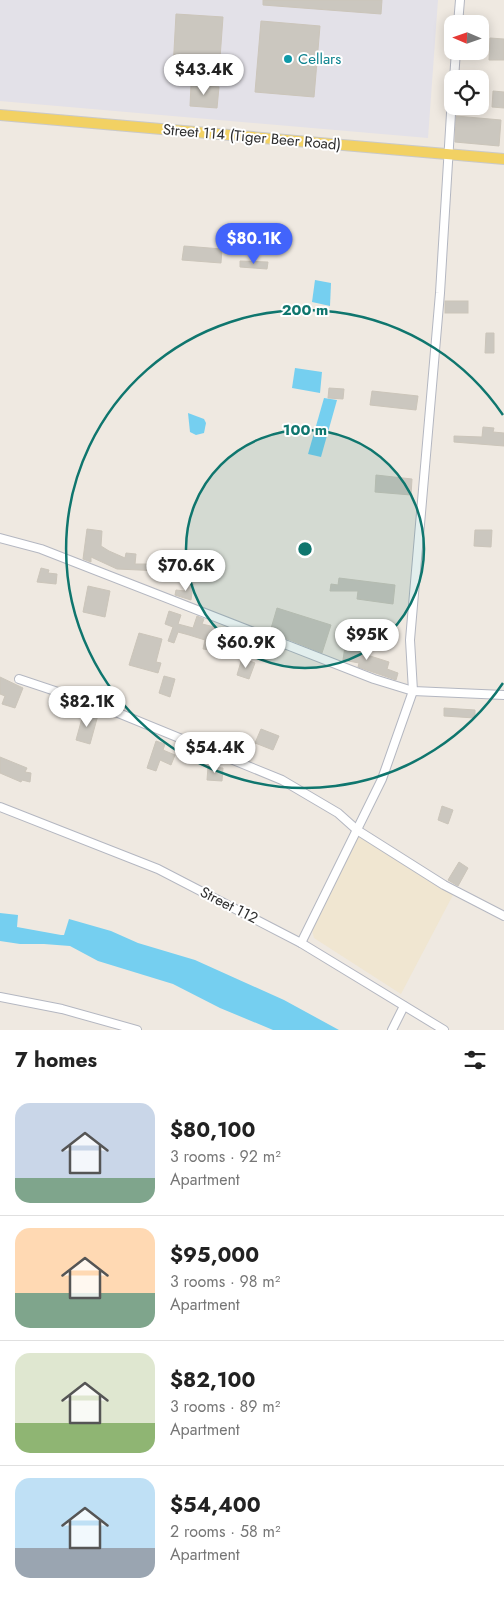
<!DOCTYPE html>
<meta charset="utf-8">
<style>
:root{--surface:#fff;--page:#f2f2f2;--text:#222;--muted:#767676;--line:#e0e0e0;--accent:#4264fb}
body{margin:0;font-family:Jost,sans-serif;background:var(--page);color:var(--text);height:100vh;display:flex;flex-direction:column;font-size:19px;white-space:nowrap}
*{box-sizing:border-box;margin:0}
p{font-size:16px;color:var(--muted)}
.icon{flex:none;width:28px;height:28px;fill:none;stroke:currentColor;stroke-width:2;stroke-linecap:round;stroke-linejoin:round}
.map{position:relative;height:1030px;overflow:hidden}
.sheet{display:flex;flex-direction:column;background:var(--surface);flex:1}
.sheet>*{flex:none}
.needle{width:32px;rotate:272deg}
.fabs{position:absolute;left:444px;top:15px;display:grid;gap:10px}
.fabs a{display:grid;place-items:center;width:45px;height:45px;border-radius:10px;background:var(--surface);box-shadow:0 2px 12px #0003;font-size:25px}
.price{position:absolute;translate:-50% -42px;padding:0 11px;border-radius:18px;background:#fff;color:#222;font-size:16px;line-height:32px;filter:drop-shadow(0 1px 2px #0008)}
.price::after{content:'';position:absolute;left:50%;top:30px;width:15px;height:11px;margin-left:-8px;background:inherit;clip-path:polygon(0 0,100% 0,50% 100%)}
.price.selected{background:var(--accent);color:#fff}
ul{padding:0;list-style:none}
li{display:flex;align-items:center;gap:15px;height:125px;padding:0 15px}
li+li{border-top:1px solid var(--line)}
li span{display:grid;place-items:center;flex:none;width:140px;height:100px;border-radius:15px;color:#555}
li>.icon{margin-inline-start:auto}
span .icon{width:60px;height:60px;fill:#fffc;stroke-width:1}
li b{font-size:21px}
h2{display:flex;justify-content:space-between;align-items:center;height:60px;padding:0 15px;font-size:21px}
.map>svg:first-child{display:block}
</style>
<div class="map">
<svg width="504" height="1030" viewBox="0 0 504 1030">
<rect width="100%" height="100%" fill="#efe9e1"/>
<polygon fill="#e3e1e8" points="0,0 438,0 428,138 0,101"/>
<polygon fill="#f0e6d1" points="357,832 454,893 401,994 314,938 312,930"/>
<g fill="#75cff0">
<polygon points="315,280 331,283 330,306 312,302"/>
<polygon points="295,368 322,372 320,393 292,388"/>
<polygon points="324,398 337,400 321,457 308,454"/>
<polygon points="188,413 204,419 206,423 204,433 196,435 190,432"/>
<polygon points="0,913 18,915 17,927 61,935 64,935 69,919 111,931 138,943 195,960 284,1000 339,1030 273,1030 220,1008 173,984 98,961 70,946 44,944 20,944 0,941"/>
</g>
<g fill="#cbc7bf" stroke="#cbc5ba">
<polygon points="263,0 382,0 381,14 263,5"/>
<polygon points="176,14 223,17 219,72 173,69"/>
<polygon points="261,21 320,26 314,97 255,92"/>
<polygon points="490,38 504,39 504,60 489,60"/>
<polygon points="191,85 219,87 217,108 190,106"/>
<polygon points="493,91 504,92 504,108 492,107"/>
<polygon points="456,116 501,120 499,146 455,142"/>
<polygon points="184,246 222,249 221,263 182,260"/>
<polygon points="240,261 268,262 267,269 240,267"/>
<rect x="445" y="301" width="23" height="12"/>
<polygon points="486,333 494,333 494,353 485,353"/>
<polygon points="329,388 344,389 343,399 328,398"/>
<polygon points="372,391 418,396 416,410 370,405"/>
<polygon points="483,427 494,428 493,432 504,433 504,446 454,442 454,436 482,437"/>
<polygon points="376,475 412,479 411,495 375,492"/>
<polygon points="87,529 102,531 101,546 109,551 125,558 126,553 136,554 135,564 154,564 154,553 161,553 161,571 117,569 91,557 91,562 83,559"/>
<polygon points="475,530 492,530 491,547 474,546"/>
<polygon points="41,568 49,570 48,573 57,574 56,584 37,582"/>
<polygon points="339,578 395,585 393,604 357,599 358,591 330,591 331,584 338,585"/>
<polygon points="186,584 193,584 191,600 175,595 176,590 185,591"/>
<polygon points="88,586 110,591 105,617 83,612"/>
<polygon points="277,608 331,625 322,653 270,632"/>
<polygon points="169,611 181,615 178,624 193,628 197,616 204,619 202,624 215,627 213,638 229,644 226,654 210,648 210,650 203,649 205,640 189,635 178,632 174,643 168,641 173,627 165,624"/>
<polygon points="139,633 162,639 156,662 161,663 158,673 129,665"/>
<polygon points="346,639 354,641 354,645 365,648 364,654 389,662 387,669 398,673 396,680 358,667 359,663 343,660"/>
<polygon points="242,658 255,663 249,679 237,675"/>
<polygon points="164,676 175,679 170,697 159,693"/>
<polygon points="0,677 23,688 15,708 2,704 5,696 0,694"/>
<polygon points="444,708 475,710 475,718 444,716"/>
<polygon points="84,711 98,715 90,744 76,740"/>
<polygon points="261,729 279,736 273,750 255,743"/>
<polygon points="156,741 165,744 163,750 175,755 171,765 160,760 156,771 147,768"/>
<polygon points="0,757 27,768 25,772 31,773 30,782 22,780 21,782 0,773"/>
<polygon points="208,767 223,768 222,781 207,780"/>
<polygon points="442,806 453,810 448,824 438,820"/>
<polygon points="459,862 468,868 458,886 448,880"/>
</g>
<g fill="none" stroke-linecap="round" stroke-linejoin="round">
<defs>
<g id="minor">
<polyline points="458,24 460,0"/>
<polyline points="454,79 456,51"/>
<polyline points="0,538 41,549 374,679 413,691 504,695"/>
<polyline points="19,679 106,708 282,780 338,813 357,830 444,885 504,916"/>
<polyline points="0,807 158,869 301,943 444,1030"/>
<polyline points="301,943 382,779 413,691 410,640 440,293 452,97"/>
<polyline points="0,997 62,1009 137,1030"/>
<polyline points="392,1030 404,1006"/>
</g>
<polyline id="major" points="0,115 504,159"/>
</defs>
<use href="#minor" stroke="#b4b7c1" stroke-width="10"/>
<use href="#major" stroke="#c9c9c9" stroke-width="12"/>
<use href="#minor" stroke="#fff" stroke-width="8"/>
<use href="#major" stroke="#f2d163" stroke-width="10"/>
</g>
<circle cx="305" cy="549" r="119" fill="#0f766e" fill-opacity=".12"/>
<g fill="none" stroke="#0f766e" stroke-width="2.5">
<circle cx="305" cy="549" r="119"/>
<path d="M503 683A239 239 0 1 1 503 415"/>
</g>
<circle fill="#0f9aa8" stroke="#fff" stroke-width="2" cx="288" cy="59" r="5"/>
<g text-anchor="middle" stroke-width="4" stroke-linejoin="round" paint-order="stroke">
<g font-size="15" fill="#0d838f" stroke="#fff" text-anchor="start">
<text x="298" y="64">Cellars</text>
</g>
<g font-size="15" fill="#2e2e2e" stroke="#fff">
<text transform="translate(252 137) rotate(5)" y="5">Street 114 (Tiger Beer Road)</text>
<text transform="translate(229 905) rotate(27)" y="5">Street 112</text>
</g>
</g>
<circle cx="305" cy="549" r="8" fill="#0f766e" stroke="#fff" stroke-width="2.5"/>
<g font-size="15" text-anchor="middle" font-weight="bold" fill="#0f766e" stroke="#fff" stroke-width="4" stroke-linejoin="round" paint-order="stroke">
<text x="305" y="315">200 m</text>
<text x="305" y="435">100 m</text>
</g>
</svg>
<div class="fabs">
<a><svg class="needle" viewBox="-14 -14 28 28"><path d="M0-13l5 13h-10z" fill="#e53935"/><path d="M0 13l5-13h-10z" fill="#767676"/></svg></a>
<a><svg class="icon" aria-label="locate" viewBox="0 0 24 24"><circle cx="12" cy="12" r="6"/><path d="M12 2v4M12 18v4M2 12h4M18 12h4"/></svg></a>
</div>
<b class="price" style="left:204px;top:96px">$43.4K</b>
<b class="price selected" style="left:254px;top:265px">$80.1K</b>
<b class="price" style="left:186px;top:592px">$70.6K</b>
<b class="price" style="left:367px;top:661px">$95K</b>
<b class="price" style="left:246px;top:669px">$60.9K</b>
<b class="price" style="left:87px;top:728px">$82.1K</b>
<b class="price" style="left:215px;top:774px">$54.4K</b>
</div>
<section class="sheet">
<h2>7 homes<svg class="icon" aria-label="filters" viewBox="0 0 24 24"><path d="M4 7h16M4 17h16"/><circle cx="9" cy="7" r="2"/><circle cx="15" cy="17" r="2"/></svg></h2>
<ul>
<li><span style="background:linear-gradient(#c9d6e8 75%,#7fa58c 0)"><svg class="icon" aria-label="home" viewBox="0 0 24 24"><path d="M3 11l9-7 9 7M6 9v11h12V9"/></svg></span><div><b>$80,100</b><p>3 rooms · 92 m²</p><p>Apartment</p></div></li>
<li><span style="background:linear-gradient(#ffd9b3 65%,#7fa58c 0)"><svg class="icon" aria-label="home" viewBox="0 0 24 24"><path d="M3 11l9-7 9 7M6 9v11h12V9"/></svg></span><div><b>$95,000</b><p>3 rooms · 98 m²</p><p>Apartment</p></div></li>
<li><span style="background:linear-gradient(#dfe7d0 70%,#8fb573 0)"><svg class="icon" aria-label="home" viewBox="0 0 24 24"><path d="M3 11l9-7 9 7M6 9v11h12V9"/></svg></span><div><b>$82,100</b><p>3 rooms · 89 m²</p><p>Apartment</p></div></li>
<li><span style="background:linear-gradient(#bfe0f5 70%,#9aa5b1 0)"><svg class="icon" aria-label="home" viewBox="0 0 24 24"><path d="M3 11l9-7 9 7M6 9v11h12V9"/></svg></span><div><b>$54,400</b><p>2 rooms · 58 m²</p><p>Apartment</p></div></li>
</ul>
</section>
